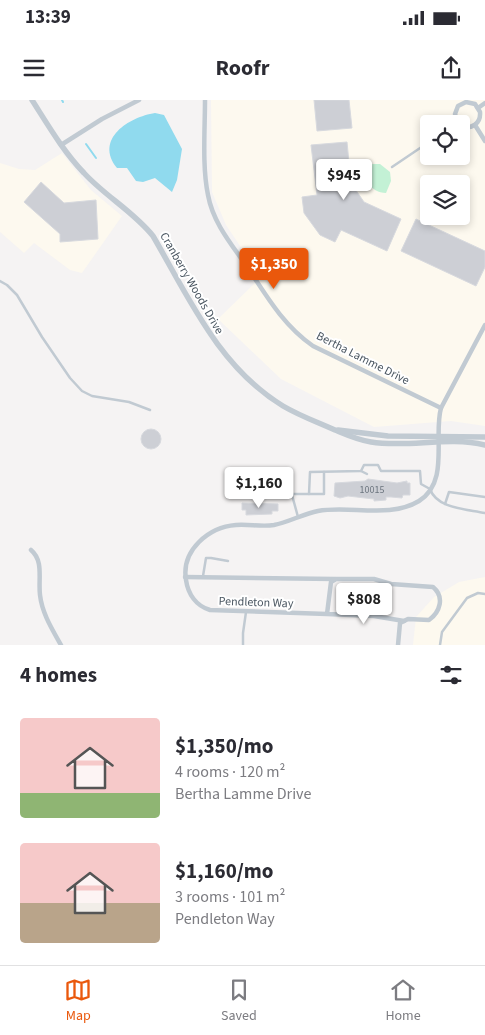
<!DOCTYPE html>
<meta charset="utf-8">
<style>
:root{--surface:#fff;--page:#f7f7f7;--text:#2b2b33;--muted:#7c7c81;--line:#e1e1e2;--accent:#ea580c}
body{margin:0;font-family:"Source Sans 3",sans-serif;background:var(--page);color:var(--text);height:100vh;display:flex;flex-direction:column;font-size:19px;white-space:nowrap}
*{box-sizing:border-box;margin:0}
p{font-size:16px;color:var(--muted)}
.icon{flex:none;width:28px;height:28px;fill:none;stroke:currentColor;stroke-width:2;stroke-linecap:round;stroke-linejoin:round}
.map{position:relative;height:545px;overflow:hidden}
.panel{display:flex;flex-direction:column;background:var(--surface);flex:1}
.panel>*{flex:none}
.tools{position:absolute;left:420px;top:15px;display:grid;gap:10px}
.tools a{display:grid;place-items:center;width:50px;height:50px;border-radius:5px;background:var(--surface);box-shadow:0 2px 8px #0003;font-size:25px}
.price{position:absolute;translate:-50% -42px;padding:0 11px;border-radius:5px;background:#fff;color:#222;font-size:16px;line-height:32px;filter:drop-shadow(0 1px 2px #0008)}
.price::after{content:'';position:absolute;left:50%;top:30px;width:15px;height:11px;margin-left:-8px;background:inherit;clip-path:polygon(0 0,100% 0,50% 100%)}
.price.on{background:var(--accent);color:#fff}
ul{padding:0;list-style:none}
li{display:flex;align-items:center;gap:15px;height:125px;padding:0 20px}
li span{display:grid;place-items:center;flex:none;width:140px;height:100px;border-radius:5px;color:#555}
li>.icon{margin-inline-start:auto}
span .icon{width:60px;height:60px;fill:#fffc;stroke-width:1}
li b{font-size:21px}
h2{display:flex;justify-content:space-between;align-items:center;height:60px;padding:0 20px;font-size:21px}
.status{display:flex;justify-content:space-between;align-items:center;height:35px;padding:0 25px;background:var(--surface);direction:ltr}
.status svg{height:14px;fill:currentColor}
header{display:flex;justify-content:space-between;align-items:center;height:65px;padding:0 20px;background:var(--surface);font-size:22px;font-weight:700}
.menu{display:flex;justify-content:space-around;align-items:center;height:70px;border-top:1px solid var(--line);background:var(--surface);font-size:14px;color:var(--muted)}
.menu a{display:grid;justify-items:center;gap:2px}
.menu .on{color:var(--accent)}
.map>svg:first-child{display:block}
</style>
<div class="status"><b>13:39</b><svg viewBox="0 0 49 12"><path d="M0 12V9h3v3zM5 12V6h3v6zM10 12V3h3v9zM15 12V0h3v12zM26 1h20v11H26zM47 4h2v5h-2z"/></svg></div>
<header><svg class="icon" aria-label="menu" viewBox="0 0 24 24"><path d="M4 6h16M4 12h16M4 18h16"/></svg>Roofr<svg class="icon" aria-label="share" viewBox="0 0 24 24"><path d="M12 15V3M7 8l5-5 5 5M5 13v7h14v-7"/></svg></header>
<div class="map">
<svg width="485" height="545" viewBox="0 0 485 545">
<rect width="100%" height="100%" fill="#f5f3f3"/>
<g fill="#fdf9ef" fill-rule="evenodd">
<path d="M211,0H485V326L451,321L374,327L281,279L218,219L261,177L226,125L212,92ZM429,24H461V56H429ZM429,84H461V116H429Z"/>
<polygon points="62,53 91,90 122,116 82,173 70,170 34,143 24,153 0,132 0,63 19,69 35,70"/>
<polygon points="485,477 485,545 413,545 416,517 434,497 459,482"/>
</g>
<path fill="#c3f1d5" d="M367,64H380L390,72L391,81L386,93C370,92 365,81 365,67Z"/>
<path fill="#90daee" d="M155,13L164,15L182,49L177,80L172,92L155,78L143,82L136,81L127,68H117C94,39 129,17 155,13Z"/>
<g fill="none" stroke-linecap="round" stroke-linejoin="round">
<g stroke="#90daee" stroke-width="2">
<polyline points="62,0 63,2"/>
<polyline points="86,44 96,58"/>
</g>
</g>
<g fill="#cdcfd5" stroke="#d7d9de">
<polygon points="314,0 349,0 352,28 317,31"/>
<polygon points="347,42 351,83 364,102 401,119 387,151 341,130 335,142 320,135 304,113 302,97 317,95 311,45"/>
<polygon points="41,82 64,103 96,100 98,139 60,142 60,134 24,102"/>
<polygon points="416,119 485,151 485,167 476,186 401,151"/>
<circle cx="151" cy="339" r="10"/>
<polygon points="368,379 397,383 407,381 407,383 410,383 410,395 403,395 402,398 391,397 386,397 386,400 374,401 374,399 365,398 348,396 340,398 334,396 335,383 365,381"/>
<polygon points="242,403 278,404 278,411 272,411 272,414 246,415 246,410 242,410"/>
</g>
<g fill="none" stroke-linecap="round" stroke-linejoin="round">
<g stroke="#c1cad2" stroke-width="2.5">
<polyline points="392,67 429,42"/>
<polyline points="0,181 7,185 17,195 42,237 70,278 82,291 92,296 129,302 150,310"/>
<polyline points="361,371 367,374"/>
<path d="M261,394H309L310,372L361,371L364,365H378L381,371H420L421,384L430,389C437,409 467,409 485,413"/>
<polyline points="309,394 324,394 324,372"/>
<polyline points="292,395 298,417"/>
<polyline points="445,404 449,392 485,397"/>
<polyline points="203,476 206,458 211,458 228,461"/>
<polyline points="243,545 243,533 246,512"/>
<polyline points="440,545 442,532 467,498 478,493 485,494"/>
</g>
<g stroke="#c1cad2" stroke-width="4.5">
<path d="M205,0C205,30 202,66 208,95C213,123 232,145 248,168C267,197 284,226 313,246L441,308"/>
<polyline points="478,8 485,3"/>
<path d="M459,24L455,14L458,6L466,2L475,4L480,12C481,23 472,30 461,26"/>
<polyline points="475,25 485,41"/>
<polyline points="61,45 102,19 139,0"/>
<path d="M31,450C44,461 38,479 40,495C42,513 52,529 61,545"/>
<polyline points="185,477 335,479"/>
<path d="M327,514L374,516L404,521L408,519L429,520C440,512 445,497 433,487L391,484L374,479H336L331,482L327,514L210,510C196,506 188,494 186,480C181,450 209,427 236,425C249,424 262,427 274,425C289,422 303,414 318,411C349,405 390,419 419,401C450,382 433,336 441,308L485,225"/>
<polyline points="398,545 400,523 404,521"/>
</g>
<g stroke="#c1cad2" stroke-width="5.5">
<path d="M32,0C48,25 63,51 84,73C105,96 134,112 153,136C189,198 219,267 283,306C300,316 317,322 335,330C347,335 358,340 371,342C408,348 448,336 485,345"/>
<polyline points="338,330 388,336 485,337"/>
</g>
</g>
<g text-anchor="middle" stroke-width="4" stroke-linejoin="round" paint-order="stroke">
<g font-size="10" fill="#6b747e">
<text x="372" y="393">10015</text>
</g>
<g font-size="12" fill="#4a5661" stroke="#fff">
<text transform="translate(192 183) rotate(60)" y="4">Cranberry Woods Drive</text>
<text transform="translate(363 258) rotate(27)" y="4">Bertha Lamme Drive</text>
<text transform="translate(256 502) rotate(2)" y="4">Pendleton Way</text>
</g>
</g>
</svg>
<div class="tools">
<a><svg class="icon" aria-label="locate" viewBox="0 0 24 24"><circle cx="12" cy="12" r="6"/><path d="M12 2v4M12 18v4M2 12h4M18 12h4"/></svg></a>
<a><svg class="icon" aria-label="layers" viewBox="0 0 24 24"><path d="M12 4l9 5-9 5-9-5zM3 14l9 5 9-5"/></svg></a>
</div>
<b class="price" style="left:344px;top:101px">$945</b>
<b class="price on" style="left:274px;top:190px">$1,350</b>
<b class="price" style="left:259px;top:409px">$1,160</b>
<b class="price" style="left:364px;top:525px">$808</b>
</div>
<section class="panel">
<h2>4 homes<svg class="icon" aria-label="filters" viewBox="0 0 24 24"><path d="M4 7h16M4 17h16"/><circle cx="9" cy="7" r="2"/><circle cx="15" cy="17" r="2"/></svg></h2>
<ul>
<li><span style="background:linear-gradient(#f6c9c9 75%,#8fb573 0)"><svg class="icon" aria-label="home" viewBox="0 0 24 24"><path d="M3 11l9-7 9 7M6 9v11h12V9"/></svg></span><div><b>$1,350/mo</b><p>4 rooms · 120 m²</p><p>Bertha Lamme Drive</p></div></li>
<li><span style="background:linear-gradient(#f6c9c9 60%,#b9a48a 0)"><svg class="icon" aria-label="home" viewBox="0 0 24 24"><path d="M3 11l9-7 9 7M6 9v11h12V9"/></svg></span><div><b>$1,160/mo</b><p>3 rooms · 101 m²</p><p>Pendleton Way</p></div></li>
</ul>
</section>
<nav class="menu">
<a class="on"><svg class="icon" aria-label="map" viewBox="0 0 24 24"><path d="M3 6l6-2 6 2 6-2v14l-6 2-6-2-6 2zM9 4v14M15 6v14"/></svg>Map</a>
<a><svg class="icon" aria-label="saved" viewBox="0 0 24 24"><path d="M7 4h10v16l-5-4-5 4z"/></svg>Saved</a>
<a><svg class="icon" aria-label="home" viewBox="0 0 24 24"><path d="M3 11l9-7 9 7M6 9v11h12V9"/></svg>Home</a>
</nav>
